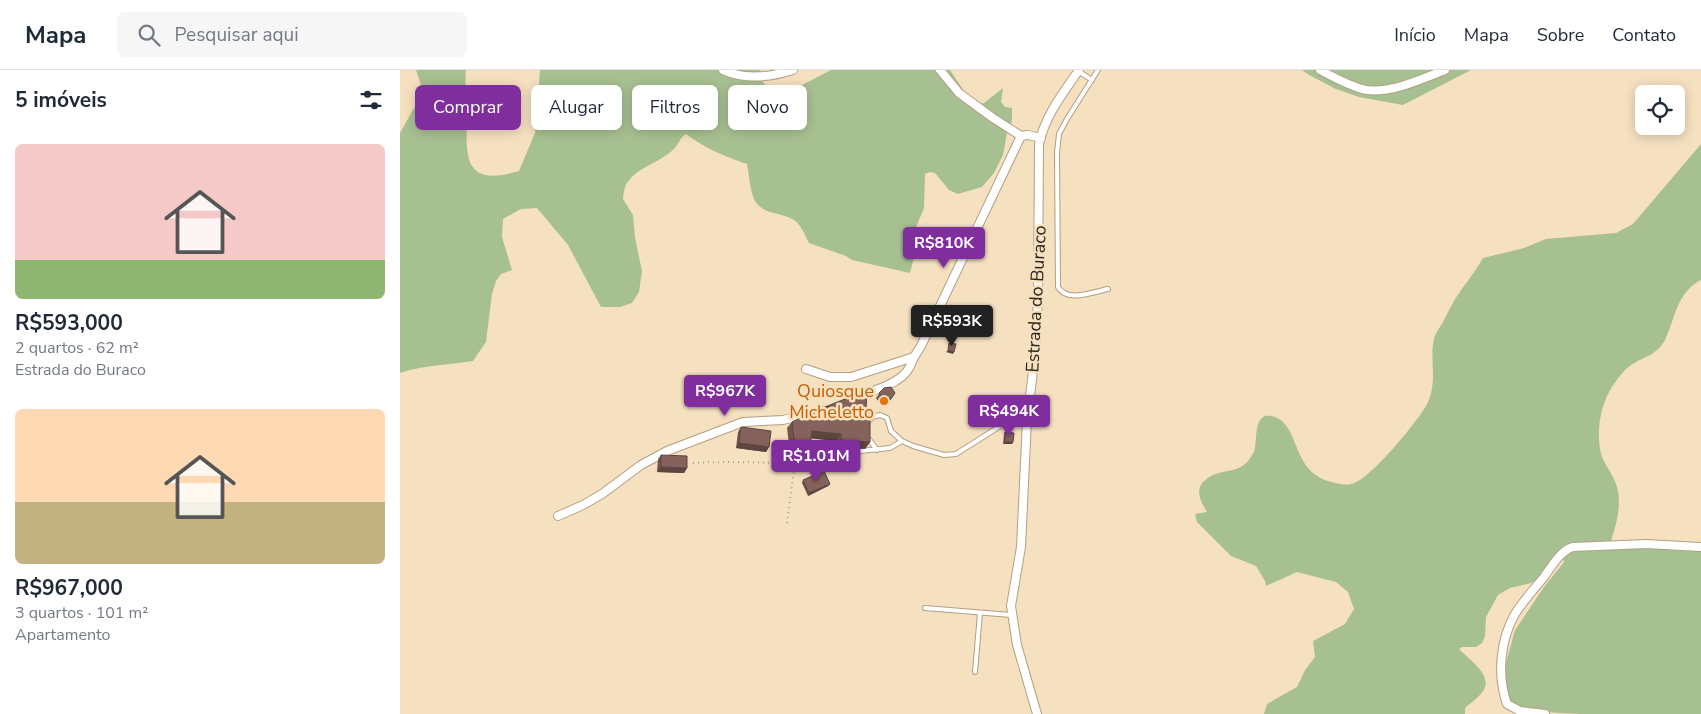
<!DOCTYPE html>
<html lang="pt">
<meta charset="utf-8">
<style>
:root{--surface:#fff;--page:#f6f6f7;--text:#1f2937;--muted:#747a83;--line:#e0e1e3;--accent:#802e9e}
body{margin:0;font-family:"Nunito Sans",sans-serif;background:var(--page);color:var(--text);height:100vh;display:flex;flex-direction:column;font-size:19px;white-space:nowrap}
*{box-sizing:border-box;margin:0}
p{font-size:16px;color:var(--muted)}
.icon{flex:none;width:28px;height:28px;fill:none;stroke:currentColor;stroke-width:2;stroke-linecap:round;stroke-linejoin:round}
.map{position:relative;flex:1;overflow:hidden}
.panel{display:flex;flex-direction:column;background:var(--surface);width:400px}
.panel>*{flex:none}
.hud{position:absolute;left:15px;top:15px;width:475px;height:45px;display:flex;gap:10px}
.controls{position:absolute;left:1235px;top:15px;display:grid;gap:10px}
.controls a{display:grid;place-items:center;width:50px;height:50px;border-radius:8px;background:var(--surface);box-shadow:0 2px 12px #0003;font-size:25px}
.price{position:absolute;translate:-50% -42px;padding:0 11px;border-radius:5px;background:var(--accent);color:#fff;font-size:16px;line-height:32px;filter:drop-shadow(0 1px 2px #0008)}
.price::after{content:'';position:absolute;left:50%;top:30px;width:15px;height:11px;margin-left:-8px;background:inherit;clip-path:polygon(0 0,100% 0,50% 100%)}
.price.active{background:#222;color:#fff}
ul{padding:0;list-style:none}
li{display:grid;align-content:center;gap:10px;height:265px;padding:0 15px}
li span{display:grid;place-items:center;height:155px;border-radius:8px;color:#555}
li>.icon{margin-inline-start:auto}
span .icon{width:90px;height:90px;fill:#fffc;stroke-width:1}
li b{font-size:21px}
h2{display:flex;justify-content:space-between;align-items:center;height:60px;padding:0 15px;font-size:21px}
.pill{padding:0 18px;border-radius:8px;background:var(--surface);box-shadow:0 2px 12px #0003;font-size:18px;line-height:45px}
.pill.active{background:var(--accent);color:#fff}
header{display:flex;align-items:center;gap:30px;box-sizing:border-box;height:70px;padding:0 25px;background:var(--surface);border-bottom:1px solid var(--line)}
header strong{font-size:24px}
nav{display:flex;gap:28px;margin-inline-start:auto;font-size:18px}
.search{width:350px;height:45px;background:var(--page);display:flex;align-items:center;gap:12px;box-sizing:border-box;padding:0 18px;border-radius:8px;color:var(--muted);font-size:19px}
main{display:flex;flex:1;min-height:0}
.map>svg:first-child{display:block}
</style>
<header>
<strong>Mapa</strong>
<div class="search"><svg class="icon" aria-label="search" viewBox="0 0 24 24"><circle cx="10" cy="10" r="6"/><path d="M15 15l6 6"/></svg>Pesquisar aqui</div>
<nav><a>Início</a><a>Mapa</a><a>Sobre</a><a>Contato</a></nav>
</header>
<main>
<section class="panel">
<h2>5 imóveis<svg class="icon" aria-label="filters" viewBox="0 0 24 24"><path d="M4 7h16M4 17h16"/><circle cx="9" cy="7" r="2"/><circle cx="15" cy="17" r="2"/></svg></h2>
<ul>
<li><span style="background:linear-gradient(#f6c9c9 75%,#8fb573 0)"><svg class="icon" aria-label="home" viewBox="0 0 24 24"><path d="M3 11l9-7 9 7M6 9v11h12V9"/></svg></span><div><b>R$593,000</b><p>2 quartos · 62 m²</p><p>Estrada do Buraco</p></div></li>
<li><span style="background:linear-gradient(#ffd9b3 60%,#c2b280 0)"><svg class="icon" aria-label="home" viewBox="0 0 24 24"><path d="M3 11l9-7 9 7M6 9v11h12V9"/></svg></span><div><b>R$967,000</b><p>3 quartos · 101 m²</p><p>Apartamento</p></div></li>
</ul>
</section>
<div class="map">
<svg width="1301" height="644" viewBox="0 0 1301 644">
<rect width="100%" height="100%" fill="#f5e0c0"/>
<g fill="#a7c091">
<path d="M16,0H66C64,14 68,28 67,43C66,86 62,118 119,101L135,63L140,0H360L359,5L368,20H388L402,15L431,0H550L564,21L567,36L584,33L603,18L601,32L605,37L612,38V51L607,63L603,85L594,103L582,117L558,124L549,120L535,103L530,102L525,104L524,138L514,162L515,183L510,203L452,190L446,186L409,173C405,165 401,155 394,150C381,142 361,145 354,129C350,119 349,105 347,94C326,87 304,78 286,64C280,67 279,74 274,79C260,93 233,98 225,117C224,121 223,125 223,129L233,145L235,168L242,201L239,222L232,233L220,237H201L168,175L137,138L121,139L103,149L102,167L112,200L101,204L96,211L92,224L86,272L73,291C48,295 24,295 0,303V63L19,29L21,15Z"/>
<polygon points="902,0 1071,0 1003,35 959,27 936,19 909,5"/>
<path d="M1301,74V210C1276,223 1276,247 1265,270C1255,288 1239,287 1226,299C1220,305 1212,316 1208,324C1199,342 1196,368 1202,387C1206,396 1213,405 1216,414C1223,433 1216,456 1210,474L1280,481L1301,480V644H1179L1125,641L1114,634L1106,625L1104,600L1115,560L1144,517L1164,492L1163,489L1135,512L1110,518L1098,525L1086,547L1085,566L1082,573L1076,577H1062L1059,579C1068,589 1094,605 1083,621C1079,627 1071,633 1065,638V644H864L867,634L897,617L905,600L915,587L913,571L945,554L954,539L948,522L936,512L897,502L866,516L865,511L856,496L831,486L797,452L795,444L807,442C798,427 793,415 813,405C824,400 839,402 848,391C850,389 852,384 854,382C858,370 852,339 875,347C901,357 891,403 932,412C939,414 947,416 954,413C973,406 1015,354 1026,336C1029,331 1031,324 1032,318C1035,302 1030,285 1034,269C1035,264 1040,257 1043,252C1047,244 1052,234 1057,226C1066,213 1075,202 1083,188L1124,178L1146,169L1216,163L1233,154Z"/>
</g>
<g fill="none" stroke-linecap="round" stroke-linejoin="round">
<defs>
<g id="service">
<path d="M698,0L667,49L659,64L657,83L658,217C667,233 693,222 708,219"/>
<polyline points="678,1 692,10"/>
<polyline points="468,352 472,347 480,345 487,348 491,361 502,371"/>
<polyline points="468,368 477,380"/>
<polyline points="440,383 490,378 502,371 513,376 544,385 556,384 605,353 612,350 627,350"/>
<polyline points="525,538 611,545"/>
<polyline points="575,602 580,543"/>
</g>
<g id="minor">
<path d="M323,0C345,10 371,7 393,0"/>
<polyline points="540,0 559,23 593,48 621,66"/>
<path d="M920,0C933,7 953,18 967,20C993,23 1021,9 1045,0"/>
<polyline points="406,299 430,307 451,307 514,287 521,276 621,66 628,65 641,68"/>
<path d="M454,327C470,322 501,314 509,298C511,295 512,291 514,287"/>
<polyline points="158,446 183,435 202,424 241,395 267,381 343,352 383,350 413,343"/>
<path d="M637,644L617,575L611,536L621,477L627,350L635,285L638,225L639,74C645,46 663,23 679,0"/>
<path d="M1145,644L1120,641L1107,634C1097,606 1100,570 1115,544C1123,531 1134,519 1144,507C1151,497 1161,480 1173,477L1246,474L1301,477"/>
</g>
</defs>
<use href="#service" stroke="#b39f81" stroke-width="6"/>
<use href="#minor" stroke="#b39f81" stroke-width="10"/>
<g stroke="#ae9d85" stroke-width="2" stroke-dasharray="1 4" stroke-linecap="butt">
<path d="M293,393C327,391 361,393 395,393"/>
<polyline points="387,453 395,392 433,385"/>
</g>
<use href="#service" stroke="#fff" stroke-width="4"/>
<use href="#minor" stroke="#fff" stroke-width="8"/>
</g>
<g fill="#72544e">
<polygon points="484,318 488,334 481,335 476,328"/>
<polygon points="466,338 470,372 465,379 436,376 436,371 411,368 410,377 405,384 390,383 387,358 392,352"/>
<polygon points="341,357 369,377 366,382 336,378 338,362"/>
<polygon points="605,362 613,372 612,374 603,374 604,364"/>
<polygon points="261,385 287,398 284,403 257,402 258,389"/>
<polygon points="403,410 430,414 428,416 408,426 402,413"/>
</g>
<g fill="#5d4540">
<polygon points="548,280 554,282 553,284 546,282"/>
<polygon points="491,329 488,334 481,335 484,331"/>
<polygon points="412,361 441,364 436,371 407,368"/>
<polygon points="441,370 470,372 465,379 436,376"/>
<polygon points="605,372 613,372 612,374 603,374"/>
<polygon points="339,373 369,377 366,382 336,378"/>
<polygon points="395,376 410,377 405,384 390,383"/>
<polygon points="261,397 287,398 284,403 257,402"/>
<polygon points="430,414 428,416 408,426 409,423"/>
</g>
<g fill="#85625b" stroke="#5d4540">
<polygon points="549,273 556,274 554,282 548,280"/>
<polygon points="491,317 495,323 491,329 484,331 479,323 484,318"/>
<polygon points="460,323 467,325 466,338 425,337"/>
<polygon points="422,337 467,339 470,340 470,372 441,370 441,364 412,361 410,377 395,376 392,352"/>
<polygon points="341,357 371,361 369,377 339,373"/>
<polygon points="605,362 614,363 613,372 605,372"/>
<polygon points="261,385 287,386 287,398 261,397"/>
<polygon points="424,401 430,414 409,423 403,410"/>
</g>
<circle fill="#e8710a" stroke="#f5e0c0" stroke-width="2" cx="484" cy="331" r="5"/>
<g text-anchor="middle" stroke-width="5" stroke-linejoin="round" paint-order="stroke">
<g font-size="18" fill="#30281c" stroke="#f5e0c0">
<text transform="translate(636 229) rotate(-87)" y="6">Estrada do Buraco</text>
</g>
<g font-size="18" fill="#c56008" stroke="#f5e0c0" text-anchor="end">
<text x="474" y="327">Quiosque<tspan x="474" dy="21">Micheletto</tspan></text>
</g>
</g>
</svg>
<div class="controls">
<a><svg class="icon" aria-label="locate" viewBox="0 0 24 24"><circle cx="12" cy="12" r="6"/><path d="M12 2v4M12 18v4M2 12h4M18 12h4"/></svg></a>
</div>
<b class="price" style="left:544px;top:199px">R$810K</b>
<b class="price active" style="left:552px;top:277px">R$593K</b>
<b class="price" style="left:325px;top:347px">R$967K</b>
<b class="price" style="left:609px;top:367px">R$494K</b>
<b class="price" style="left:416px;top:412px">R$1.01M</b>
<div class="hud">
<a class="pill active">Comprar</a>
<a class="pill">Alugar</a>
<a class="pill">Filtros</a>
<a class="pill">Novo</a>
</div>
</div>
</main>
